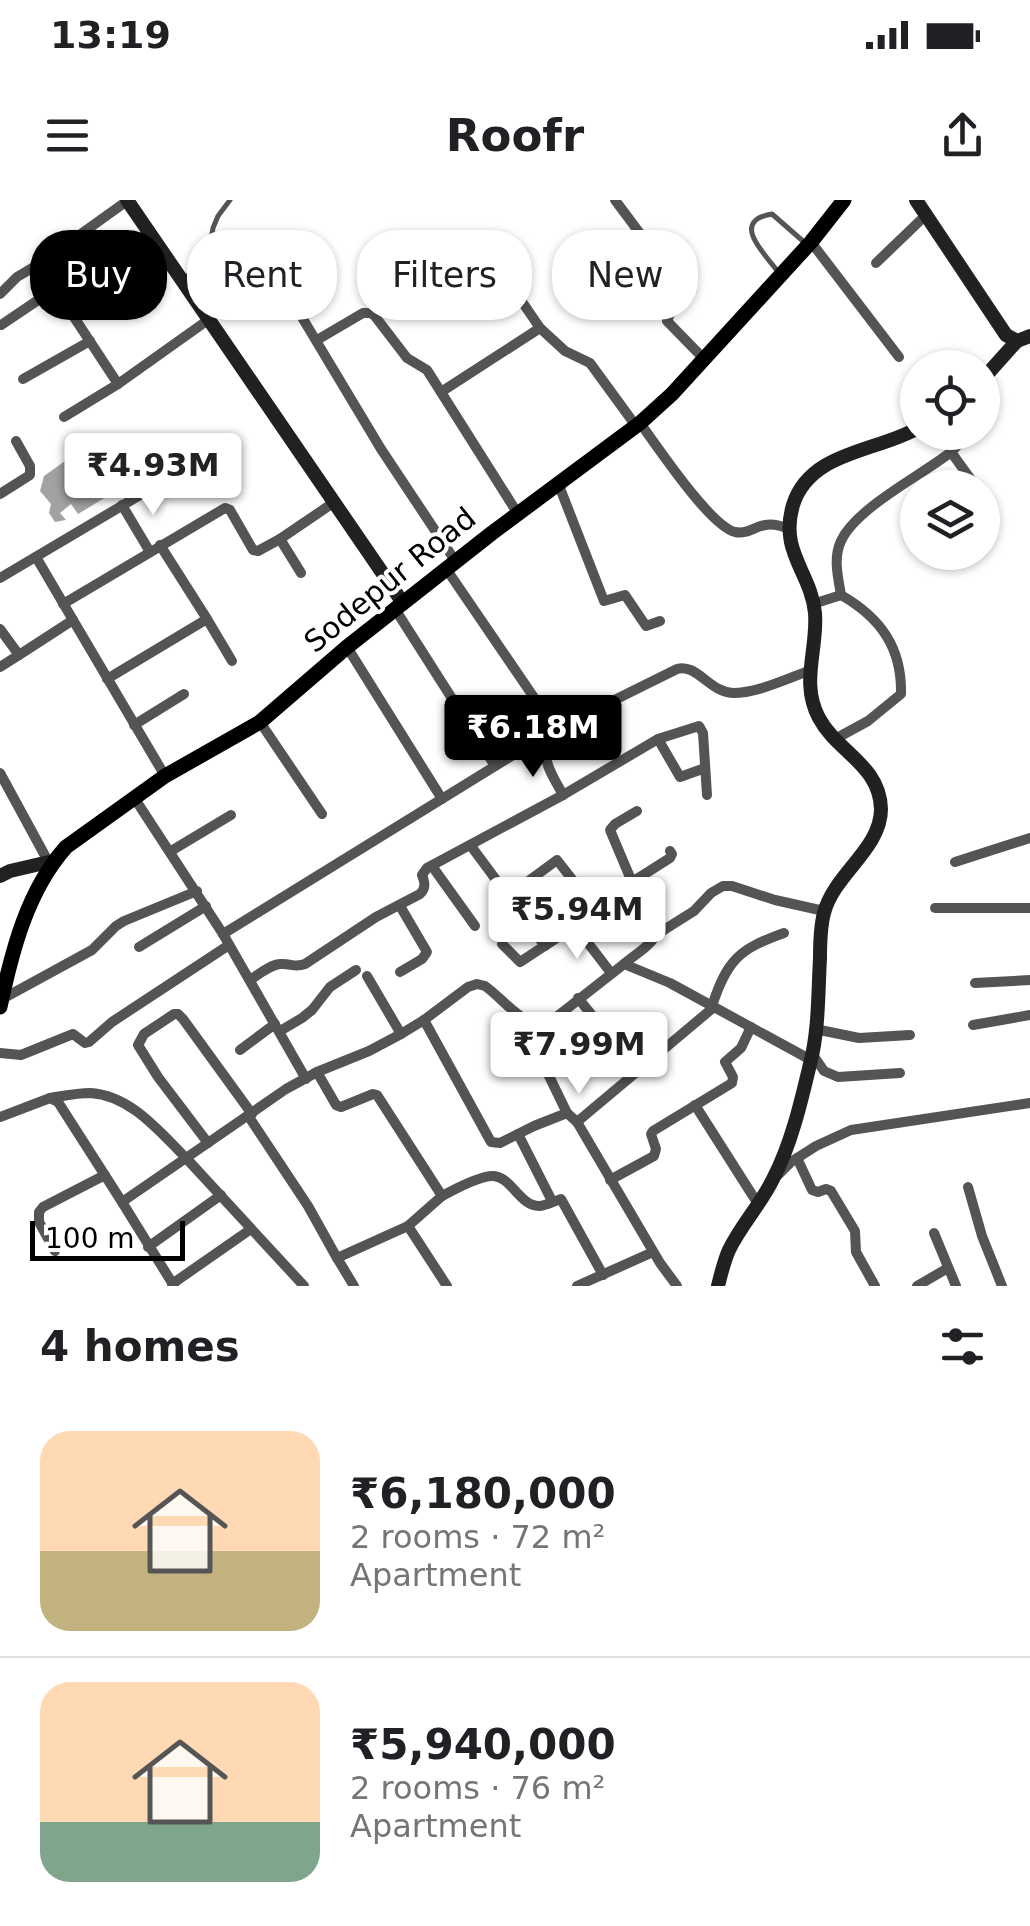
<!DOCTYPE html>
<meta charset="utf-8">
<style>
:root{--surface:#fff;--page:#f6f6f6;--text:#202124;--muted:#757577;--line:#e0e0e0;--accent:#000}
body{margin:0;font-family:"DejaVu Sans",sans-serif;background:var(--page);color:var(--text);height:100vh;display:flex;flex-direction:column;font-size:38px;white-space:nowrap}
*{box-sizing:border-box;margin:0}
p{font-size:32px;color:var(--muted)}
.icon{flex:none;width:55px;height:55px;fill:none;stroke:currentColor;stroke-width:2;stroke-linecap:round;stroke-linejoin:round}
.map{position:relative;height:1086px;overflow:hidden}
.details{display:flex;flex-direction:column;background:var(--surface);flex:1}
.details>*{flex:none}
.guide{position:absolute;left:30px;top:30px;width:970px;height:90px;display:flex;gap:20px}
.buttons{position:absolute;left:900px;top:150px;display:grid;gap:20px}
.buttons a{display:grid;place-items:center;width:100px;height:100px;border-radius:50%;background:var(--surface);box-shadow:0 2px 8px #0004;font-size:50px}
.scale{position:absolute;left:30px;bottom:25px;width:155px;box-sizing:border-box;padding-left:10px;border:5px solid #000;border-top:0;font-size:28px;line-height:35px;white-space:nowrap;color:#000;-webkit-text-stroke:8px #fff;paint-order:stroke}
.price{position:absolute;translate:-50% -85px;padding:0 22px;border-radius:10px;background:#fff;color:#222;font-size:32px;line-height:65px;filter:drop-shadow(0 2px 5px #0008)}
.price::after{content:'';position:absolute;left:50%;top:60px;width:30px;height:22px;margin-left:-15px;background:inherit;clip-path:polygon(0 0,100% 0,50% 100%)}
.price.selected{background:var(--accent);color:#fff}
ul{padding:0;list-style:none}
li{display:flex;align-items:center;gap:30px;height:250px;padding:0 40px}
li+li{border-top:2px solid var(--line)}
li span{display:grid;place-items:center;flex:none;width:280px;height:200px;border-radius:30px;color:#555}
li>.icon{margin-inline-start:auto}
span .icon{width:120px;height:120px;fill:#fffc;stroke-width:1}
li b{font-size:42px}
h2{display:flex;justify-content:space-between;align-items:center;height:120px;padding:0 40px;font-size:42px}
.pill{padding:0 35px;border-radius:40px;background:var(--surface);box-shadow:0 2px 8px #0004;font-size:35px;line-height:90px}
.pill.selected{background:var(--accent);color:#fff}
.status{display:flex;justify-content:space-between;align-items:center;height:70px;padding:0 50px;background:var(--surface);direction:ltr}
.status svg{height:28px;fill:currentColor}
header{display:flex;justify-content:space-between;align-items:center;height:130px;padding:0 40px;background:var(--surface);font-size:45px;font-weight:700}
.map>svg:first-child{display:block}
</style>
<div class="status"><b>13:19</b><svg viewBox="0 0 49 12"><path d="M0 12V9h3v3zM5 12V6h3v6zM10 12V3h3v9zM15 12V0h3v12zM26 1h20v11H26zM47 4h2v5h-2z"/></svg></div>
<header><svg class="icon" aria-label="menu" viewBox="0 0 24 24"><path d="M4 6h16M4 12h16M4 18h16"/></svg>Roofr<svg class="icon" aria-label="share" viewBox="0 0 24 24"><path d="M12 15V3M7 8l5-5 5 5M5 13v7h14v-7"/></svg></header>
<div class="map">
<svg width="1030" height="1086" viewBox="0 0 1030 1086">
<rect width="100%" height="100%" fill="#fff"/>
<polygon fill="#a2a2a2" points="79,251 91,258 111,294 78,314 71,304 60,313 66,320 55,322 49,313 51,304 40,291 44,276"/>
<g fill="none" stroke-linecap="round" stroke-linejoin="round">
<g stroke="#545454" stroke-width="5">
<path d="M779,73C765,54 729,21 772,14L804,42"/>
<polyline points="184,78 196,70 208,56 213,28 218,16 230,0"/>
</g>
<g stroke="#545454" stroke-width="10">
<polyline points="615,0 680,87 684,93 683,101 670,114 667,121 704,159"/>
<polyline points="811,42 899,157"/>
<polyline points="493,59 540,128 565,151 590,163 636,226"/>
<polyline points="876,63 927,14"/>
<polyline points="39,64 118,184"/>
<polyline points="329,75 298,96 294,104 381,249 456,362"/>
<polyline points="0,94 17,77 39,64 127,1"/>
<polyline points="1,125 56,88"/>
<polyline points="317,140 363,113 370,113 374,115 407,158 427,170 518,314"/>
<polyline points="23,179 90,141"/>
<polyline points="441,192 540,128"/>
<polyline points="64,217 118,184 208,120"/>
<path d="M640,223C657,246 710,326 735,332C754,336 758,316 789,329"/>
<polyline points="951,252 964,239 965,232"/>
<polyline points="558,283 604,401 625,395 646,426 660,421"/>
<polyline points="0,294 30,275 30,266 16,241"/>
<polyline points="982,295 985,299"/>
<polyline points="122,305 150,352"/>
<polyline points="280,339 333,303"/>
<polyline points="160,345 207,419"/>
<polyline points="36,357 73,420"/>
<path d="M447,370L550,521C553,534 546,542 546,555C546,568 557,583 563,595L658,539L699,526L703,533L707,595"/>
<polyline points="0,378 162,282"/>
<polyline points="63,404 225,308 230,310 253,350 258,351 280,339 301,373"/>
<polyline points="813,404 841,395"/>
<polyline points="395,409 495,566"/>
<polyline points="0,429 19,455 73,420 165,576"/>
<polyline points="347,447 442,599"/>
<polyline points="0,467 19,455"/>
<polyline points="107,479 207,419 232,461"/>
<polyline points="260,522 322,614"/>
<polyline points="134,525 184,494"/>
<polyline points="658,539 680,577 705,568"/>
<path d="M835,539L868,521L901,494C902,448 881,418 841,395C838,377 833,358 841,341C856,308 922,275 951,252L977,288"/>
<polyline points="0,573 49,663"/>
<polyline points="135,599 223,734 306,879"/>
<polyline points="637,611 615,624 610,630 632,682 670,658 672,654 670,651"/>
<polyline points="471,646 545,746"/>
<polyline points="171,651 231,615"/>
<polyline points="955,662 1030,638"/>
<polyline points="432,666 475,726"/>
<polyline points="507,697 557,660 596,710"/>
<polyline points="400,706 427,752 422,759 400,772"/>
<polyline points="935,708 1030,708"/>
<polyline points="575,726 611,773"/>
<polyline points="659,733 694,711 711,693 723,686 732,686 775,700 824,711"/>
<path d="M223,734L552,531L677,469C697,463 709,492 733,493C758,493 785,479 809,471"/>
<path d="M502,744L520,762L575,726L632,682L658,725C659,742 636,753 624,764"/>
<polyline points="139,747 206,706"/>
<polyline points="367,776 401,834"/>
<path d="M250,780C259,774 270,765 280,764C291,763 294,768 305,764L376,717L420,694C426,688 425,683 422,675L427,668L563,595"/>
<polyline points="975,783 1030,780"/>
<polyline points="578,798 638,872"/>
<polyline points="2,799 92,750 116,726 124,721 197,691"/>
<path d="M712,806C727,760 739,749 784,733"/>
<polyline points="424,820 491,942 500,943 534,926 567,913 577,922 660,1063 677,1086"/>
<polyline points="973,825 1030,815"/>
<polyline points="539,826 532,841 567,913"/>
<polyline points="815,829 859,838 910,835"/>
<polyline points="280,831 302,818 312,810 330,787 356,770"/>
<polyline points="240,850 275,824"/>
<polyline points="0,853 21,855 73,834 85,843 89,842 112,822 229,745"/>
<polyline points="813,855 824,871 838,877 900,873"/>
<polyline points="317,872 336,905 341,907 373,894 377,895 442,996 408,1026"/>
<path d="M50,898C63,896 77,893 90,893C130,895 159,931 186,958L286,889L317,872L369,851L401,834L424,820L468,787L477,784L485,786C505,800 525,831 550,822L624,764L670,783L811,860"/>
<polyline points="695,905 758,1004"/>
<polyline points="0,917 50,898 58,902 122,1002 186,958 304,1086"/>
<polyline points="249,917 308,1006 337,1058"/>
<polyline points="577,922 714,807"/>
<polyline points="518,934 552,1001"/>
<polyline points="208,943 158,877 138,845 144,834 174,814 178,814 183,819 252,914"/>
<polyline points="797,958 812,990 818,992 826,989 831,991 855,1031 856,1052 875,1086"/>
<polyline points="777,976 791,962 816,946 851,930 1030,903"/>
<polyline points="610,980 654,956 656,949 651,934 653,931 732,883 733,877 725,862 741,848 751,827"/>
<polyline points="968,987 982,1036 1002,1086"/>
<path d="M442,996C453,990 482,975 494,976C512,978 520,1006 539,1006C546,1006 554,1001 561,999L603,1075"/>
<polyline points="122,1002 174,1086"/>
<polyline points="934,1033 956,1086"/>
<polyline points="148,1047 221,995"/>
<polyline points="55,1051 39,1022 39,1012 43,1007 105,975"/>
<polyline points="172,1084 251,1029"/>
<polyline points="354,1086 337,1058 408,1026 447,1086"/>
<polyline points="577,1086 653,1052"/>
<polyline points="917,1086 948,1068"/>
</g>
<g stroke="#212121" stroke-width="14">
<polyline points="127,0 403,403"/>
<polyline points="916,0 1006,135 1017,141 1030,136"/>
<polyline points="982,180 1017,141"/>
<polyline points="0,676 10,671 53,661"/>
<path d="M718,1086C721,1074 724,1061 729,1050C741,1025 761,1004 773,979C791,945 801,902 810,864C819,830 818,793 820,758C820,743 820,728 824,713C834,674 881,649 881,609C880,565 837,552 819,518C800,483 818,449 815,413C811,372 779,352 793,305C810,251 877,252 918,228"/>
</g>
<path stroke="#000" stroke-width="15" d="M0,807C12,751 27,691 66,647L165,576L260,522L347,447L492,333L640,223L672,194L811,42L844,0"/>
</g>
<g text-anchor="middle" stroke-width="8" stroke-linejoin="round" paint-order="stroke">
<g font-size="30" fill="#000" stroke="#fff">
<text transform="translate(390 380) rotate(-39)" y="10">Sodepur Road</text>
</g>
</g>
</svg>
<div class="buttons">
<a><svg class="icon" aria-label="locate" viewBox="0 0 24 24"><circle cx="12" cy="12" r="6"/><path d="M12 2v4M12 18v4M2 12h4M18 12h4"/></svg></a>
<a><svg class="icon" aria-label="layers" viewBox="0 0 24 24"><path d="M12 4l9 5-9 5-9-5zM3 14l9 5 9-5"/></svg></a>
</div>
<div class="scale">100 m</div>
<b class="price" style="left:153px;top:318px">₹4.93M</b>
<b class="price selected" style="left:533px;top:580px">₹6.18M</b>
<b class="price" style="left:577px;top:762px">₹5.94M</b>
<b class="price" style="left:579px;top:897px">₹7.99M</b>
<div class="guide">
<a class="pill selected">Buy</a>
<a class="pill">Rent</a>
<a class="pill">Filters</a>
<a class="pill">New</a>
</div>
</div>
<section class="details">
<h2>4 homes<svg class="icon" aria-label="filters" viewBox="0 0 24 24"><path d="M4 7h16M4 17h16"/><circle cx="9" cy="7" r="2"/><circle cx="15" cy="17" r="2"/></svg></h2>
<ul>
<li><span style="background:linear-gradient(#ffd9b3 60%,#c2b280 0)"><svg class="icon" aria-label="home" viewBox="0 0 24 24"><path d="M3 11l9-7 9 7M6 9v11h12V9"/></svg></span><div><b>₹6,180,000</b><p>2 rooms · 72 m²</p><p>Apartment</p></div></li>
<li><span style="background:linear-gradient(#ffd9b3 70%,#7fa58c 0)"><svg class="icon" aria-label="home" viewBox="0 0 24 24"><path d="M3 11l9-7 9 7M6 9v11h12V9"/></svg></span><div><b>₹5,940,000</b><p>2 rooms · 76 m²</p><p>Apartment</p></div></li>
</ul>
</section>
